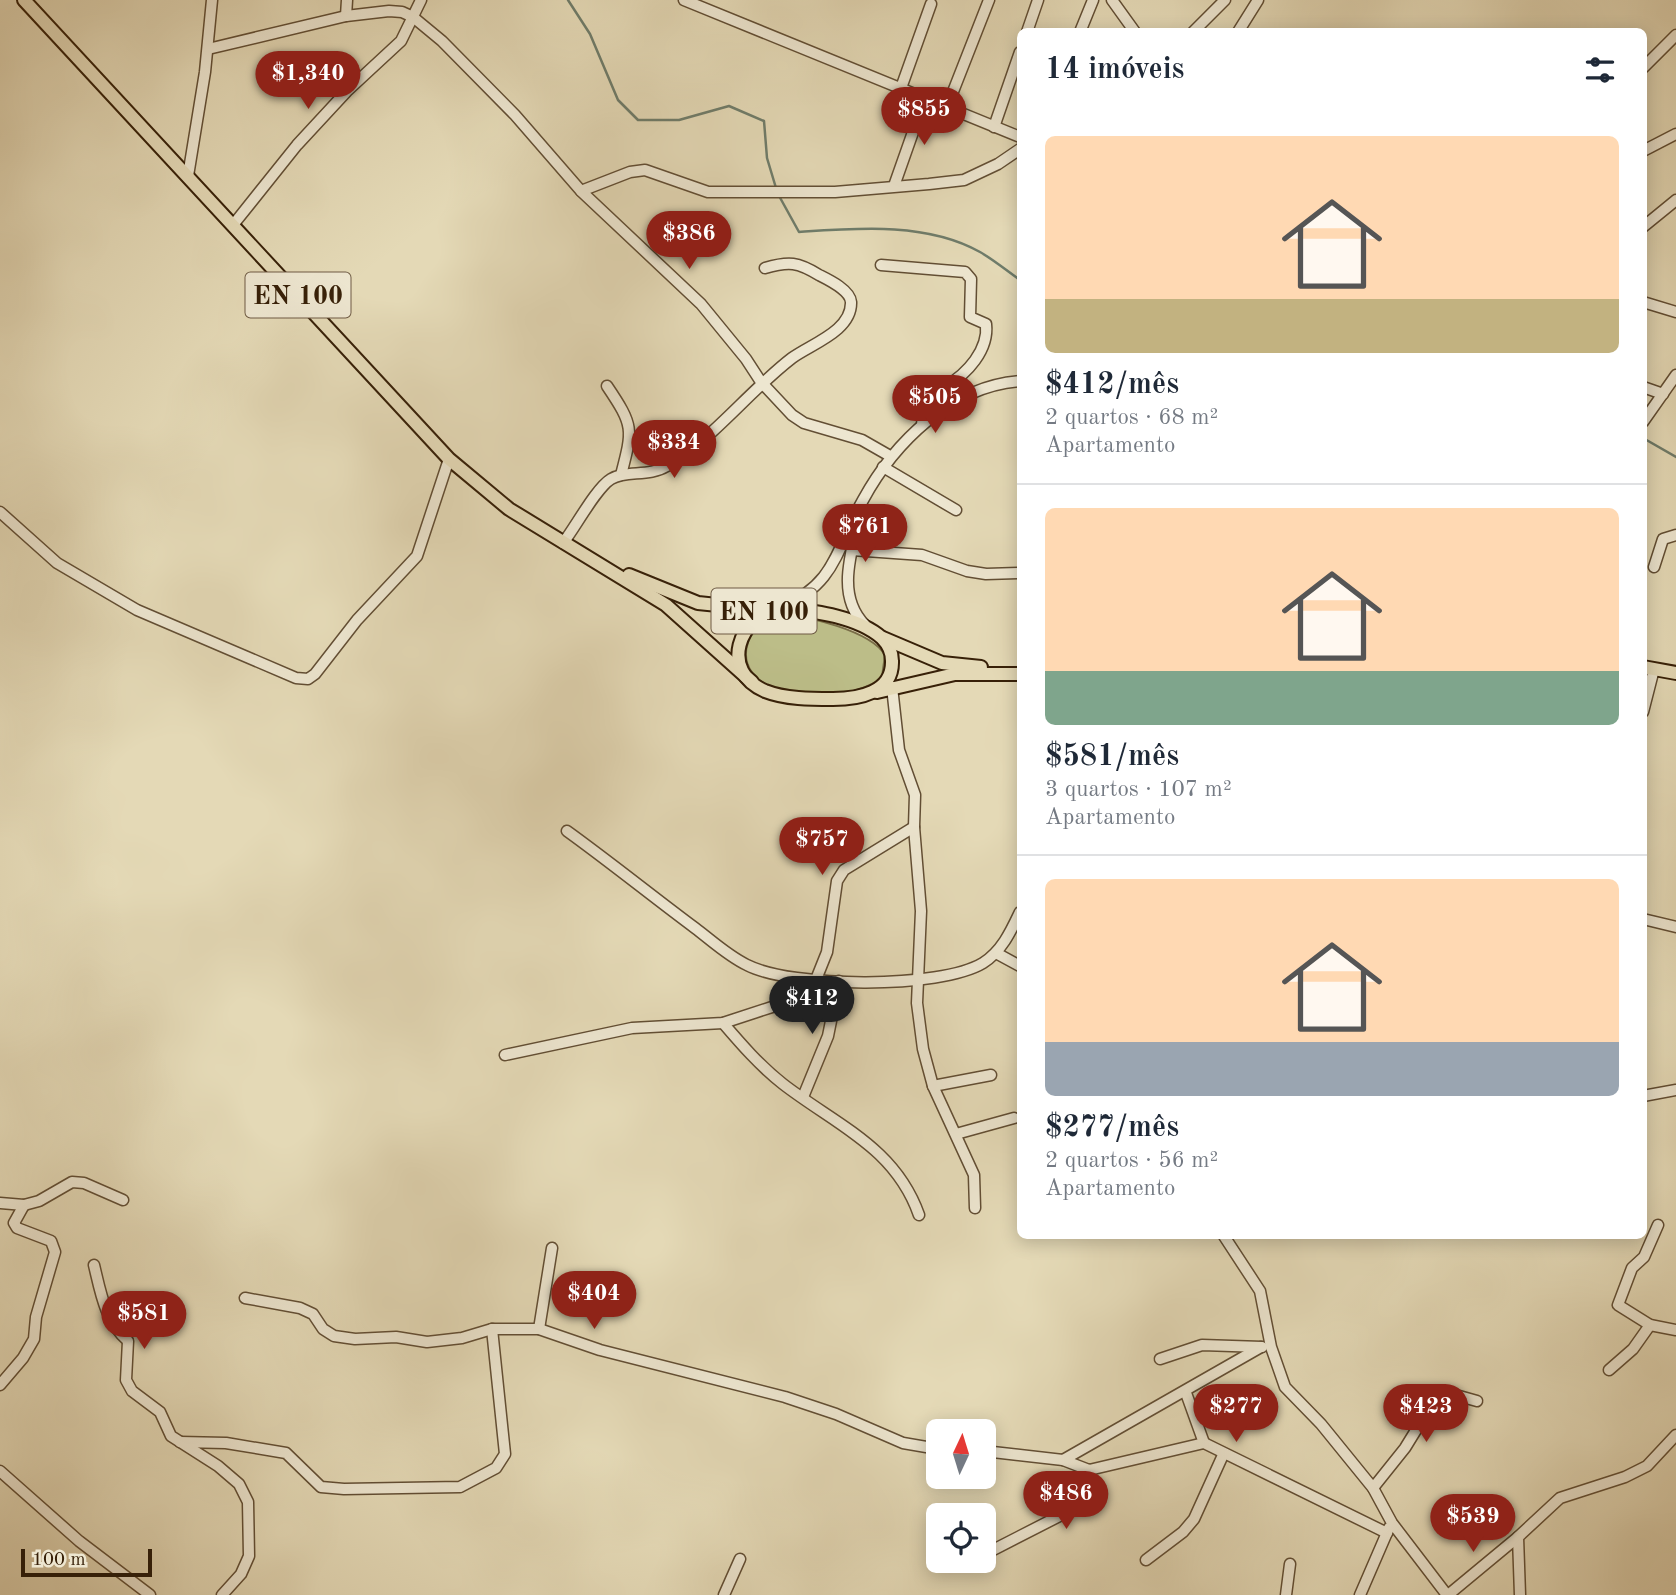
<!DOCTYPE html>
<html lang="pt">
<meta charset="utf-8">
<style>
:root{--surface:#fff;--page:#f2f2f3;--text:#1f2937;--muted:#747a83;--line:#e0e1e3;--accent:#8f2418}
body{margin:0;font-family:"Old Standard TT",serif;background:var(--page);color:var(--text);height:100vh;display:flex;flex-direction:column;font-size:26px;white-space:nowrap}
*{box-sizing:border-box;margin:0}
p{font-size:23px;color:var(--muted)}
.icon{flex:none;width:38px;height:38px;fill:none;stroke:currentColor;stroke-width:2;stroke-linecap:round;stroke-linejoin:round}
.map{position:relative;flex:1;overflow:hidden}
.sheet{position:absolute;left:1017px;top:28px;width:630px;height:1211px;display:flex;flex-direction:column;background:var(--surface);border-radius:10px;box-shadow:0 4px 18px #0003}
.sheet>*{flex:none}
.needle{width:46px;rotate:4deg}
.tools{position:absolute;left:926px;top:1419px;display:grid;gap:14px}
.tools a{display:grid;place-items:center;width:70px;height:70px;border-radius:10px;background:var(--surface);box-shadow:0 4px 18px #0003;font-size:35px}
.scale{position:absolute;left:21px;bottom:18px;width:131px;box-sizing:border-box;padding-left:7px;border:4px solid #372008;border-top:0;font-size:19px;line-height:24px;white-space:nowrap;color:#372008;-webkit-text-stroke:5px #ede6d0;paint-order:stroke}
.price{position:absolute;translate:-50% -60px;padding:0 16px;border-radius:24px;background:var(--accent);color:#fff;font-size:23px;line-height:46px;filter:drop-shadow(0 2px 4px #0008)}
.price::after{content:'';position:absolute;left:50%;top:42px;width:21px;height:16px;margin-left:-10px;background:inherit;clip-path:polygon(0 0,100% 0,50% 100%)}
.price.selected{background:#222;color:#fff}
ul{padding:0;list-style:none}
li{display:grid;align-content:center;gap:14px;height:371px;padding:0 28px}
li+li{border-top:2px solid var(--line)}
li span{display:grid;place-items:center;height:217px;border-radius:10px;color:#555}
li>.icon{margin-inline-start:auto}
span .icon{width:126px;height:126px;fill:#fffc;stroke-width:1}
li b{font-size:30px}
h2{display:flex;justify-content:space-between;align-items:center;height:84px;padding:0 28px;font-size:30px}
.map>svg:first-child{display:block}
</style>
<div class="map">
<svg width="1676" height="1595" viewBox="0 0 1676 1595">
<rect width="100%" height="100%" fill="#e4d9b6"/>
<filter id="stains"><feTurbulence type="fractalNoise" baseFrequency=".00286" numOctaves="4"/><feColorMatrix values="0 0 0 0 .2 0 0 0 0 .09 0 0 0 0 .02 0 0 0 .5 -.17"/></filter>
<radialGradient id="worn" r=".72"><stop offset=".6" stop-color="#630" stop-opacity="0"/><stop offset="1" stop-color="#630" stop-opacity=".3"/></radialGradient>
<path fill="#bcbd88" stroke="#7a6e48" stroke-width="2" d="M781,613C808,617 870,630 885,655L882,677C860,699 787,700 762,682C731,661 749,621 781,613Z"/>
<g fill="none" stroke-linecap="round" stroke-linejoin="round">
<g stroke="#6f7c6a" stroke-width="2.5">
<polyline points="568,0 590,34 618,100 638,120 679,120 729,106 764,121 767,158 776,188"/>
<path d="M778,194L799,232C857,228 927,222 980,252C994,260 1007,271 1020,280"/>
<polyline points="1643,438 1676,457"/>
</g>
<defs>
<g id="minor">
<polyline points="684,0 1020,137"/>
<polyline points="1112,0 1135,32"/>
<polyline points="346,16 347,0"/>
<polyline points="1027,32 1038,0"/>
<polyline points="1080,32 1093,0"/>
<polyline points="1193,32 1225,0"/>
<polyline points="1238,32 1258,0"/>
<polyline points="208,49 346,16 389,11 402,12 413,17 442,41 515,115 581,191 701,304 746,359 761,382 792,415 804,423 862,440 890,456"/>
<polyline points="1643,68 1676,35"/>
<polyline points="901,88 931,4"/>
<polyline points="947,107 989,0"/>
<polyline points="994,127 1020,52"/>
<polyline points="1643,151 1676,134"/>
<polyline points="188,176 205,72 212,0"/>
<polyline points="894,186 925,98"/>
<polyline points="581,191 630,172 645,170 708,192 835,192 929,184 964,180 998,164 1020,149"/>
<polyline points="233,225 297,145 347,91 401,41 421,0"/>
<polyline points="1643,227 1676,200"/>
<path d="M881,265L965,272L971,279L970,317L986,324C989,350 967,374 946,386C942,389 935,390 931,394C923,401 923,415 922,425"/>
<polyline points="1643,302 1676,312"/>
<path d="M607,386C634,426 633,429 621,475"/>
<polyline points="1643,387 1663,394"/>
<polyline points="1643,422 1676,375"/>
<polyline points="883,467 956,510"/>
<polyline points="0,512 57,563 137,610 296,678 308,679 315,674 357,620 417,556 449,459"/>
<path d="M860,514C852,551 835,595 865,625"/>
<path d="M563,543C575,528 596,488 611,479C626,470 649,477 667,466C711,441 749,391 792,358C811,344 852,331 851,302C850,290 829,280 819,275C798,262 789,261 765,268"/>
<polyline points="852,550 922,555 967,571 986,574 1020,573"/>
<polyline points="1654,567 1663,539 1676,535"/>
<path d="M781,607C837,584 836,548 863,500C894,443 951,386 1020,381"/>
<polyline points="892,687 899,750 915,795 914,827 921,911 917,1003 923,1049 933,1086 974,1175 975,1208"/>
<polyline points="1643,712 1654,669"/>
<path d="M567,831C610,862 652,896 695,928C711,940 728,956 747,965C792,988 940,989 983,963C1002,951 1011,931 1020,912"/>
<polyline points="1643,919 1676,927"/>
<polyline points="996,953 1020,966"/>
<path d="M723,1023C741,1044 760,1066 783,1084C836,1125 895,1147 919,1215"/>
<polyline points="505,1055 632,1028 723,1023 772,1007 815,982 827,952 837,881 844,870 914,827"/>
<polyline points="933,1086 991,1075"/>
<polyline points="1643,1096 1676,1090"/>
<polyline points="803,1097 828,1036 839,981"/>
<polyline points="956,1134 1014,1118"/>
<polyline points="0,1203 24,1205 39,1201 72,1182 84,1183 123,1200"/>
<polyline points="1658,1225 1644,1257 1632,1268 1618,1305 1650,1325 1676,1330"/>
<polyline points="1224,1236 1260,1291 1271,1347 1285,1387 1321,1424 1373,1488 1392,1523 1447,1595"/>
<path d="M94,1265C101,1294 105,1321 128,1341L126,1380L132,1391L160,1412L171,1436L218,1466L239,1484L248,1502L249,1556L241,1574L222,1595"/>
<polyline points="245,1298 300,1308 313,1314 323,1329 334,1336 355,1339 396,1337 427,1342 462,1338 492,1329 539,1329 600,1350 785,1397 836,1414 903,1443 938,1449"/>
<polyline points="539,1329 552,1248"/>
<polyline points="1160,1359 1202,1345 1262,1347"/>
<polyline points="1609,1370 1633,1349 1650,1325"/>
<polyline points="0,1385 23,1358 34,1339 36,1317 55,1252 51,1241 17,1228 14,1223 24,1205"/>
<polyline points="1186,1393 1204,1443"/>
<polyline points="180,1442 226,1443 286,1453 321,1487 344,1489 460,1487 496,1468 505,1454 492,1329"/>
<polyline points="984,1451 1063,1460 1089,1470 1204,1443 1387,1533"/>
<polyline points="1063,1460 1261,1347"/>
<polyline points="0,1471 79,1541 150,1595"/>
<polyline points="1373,1488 1405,1448 1437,1396 1445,1392 1477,1401"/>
<polyline points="993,1550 1077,1507 1081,1504 1089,1470"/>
<polyline points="1146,1560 1183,1532 1194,1519 1223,1455"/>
<polyline points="724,1595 740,1559"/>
<polyline points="1286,1595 1290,1564"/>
<polyline points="1360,1595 1389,1528"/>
<polyline points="1448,1595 1518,1537"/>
<polyline points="1520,1595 1518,1537 1560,1498 1625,1477 1647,1466 1676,1435"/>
</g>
<g id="major">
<polyline points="24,0 449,459 509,509 666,605 752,682"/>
<polyline points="629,575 698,603 766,610"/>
<path d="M781,607C812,611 857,616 882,638C888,644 892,652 892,661C893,693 858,699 833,699C811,699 785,699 765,691C719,671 738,616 781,607Z"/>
<polyline points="883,638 942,663 981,667"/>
<polyline points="1643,667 1676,673"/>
<polyline points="877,692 955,674 1020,674"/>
</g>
</defs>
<use href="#minor" stroke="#624e34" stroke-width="13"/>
<use href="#major" stroke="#372008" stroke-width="16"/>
<use href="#minor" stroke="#ede6d0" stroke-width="10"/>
<use href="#major" stroke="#e4d9b6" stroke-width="12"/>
</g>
<g text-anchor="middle" stroke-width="7" stroke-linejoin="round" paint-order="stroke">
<g fill="#ede6d0" stroke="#6e5b44" stroke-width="2">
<rect x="245.5" y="272.5" width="105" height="45" rx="5"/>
<rect x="711.5" y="588.5" width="105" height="45" rx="5"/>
</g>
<g font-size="26" font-weight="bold" fill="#372008">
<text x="298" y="304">EN 100</text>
<text x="764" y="620">EN 100</text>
</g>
</g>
<rect width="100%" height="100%" filter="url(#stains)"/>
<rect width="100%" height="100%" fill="url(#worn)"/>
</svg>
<div class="tools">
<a><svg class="needle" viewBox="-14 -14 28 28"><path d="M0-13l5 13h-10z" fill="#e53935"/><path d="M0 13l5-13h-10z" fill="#747a83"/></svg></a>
<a><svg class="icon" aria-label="locate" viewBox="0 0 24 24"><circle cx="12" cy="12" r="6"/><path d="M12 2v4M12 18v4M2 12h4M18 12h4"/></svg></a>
</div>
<div class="scale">100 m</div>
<b class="price" style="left:308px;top:111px">$1,340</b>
<b class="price" style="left:924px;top:147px">$855</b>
<b class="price" style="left:689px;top:271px">$386</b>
<b class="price" style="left:935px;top:435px">$505</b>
<b class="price" style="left:674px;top:480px">$334</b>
<b class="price" style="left:865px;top:564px">$761</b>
<b class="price" style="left:822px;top:877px">$757</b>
<b class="price selected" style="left:812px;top:1036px">$412</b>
<b class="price" style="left:594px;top:1331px">$404</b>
<b class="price" style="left:144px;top:1351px">$581</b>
<b class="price" style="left:1236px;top:1444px">$277</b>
<b class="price" style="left:1426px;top:1444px">$423</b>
<b class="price" style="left:1066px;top:1531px">$486</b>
<b class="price" style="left:1473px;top:1554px">$539</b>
<section class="sheet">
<h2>14 imóveis<svg class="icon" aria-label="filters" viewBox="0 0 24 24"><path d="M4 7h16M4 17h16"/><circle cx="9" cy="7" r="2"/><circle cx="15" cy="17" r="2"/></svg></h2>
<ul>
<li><span style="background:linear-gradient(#ffd9b3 75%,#c2b280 0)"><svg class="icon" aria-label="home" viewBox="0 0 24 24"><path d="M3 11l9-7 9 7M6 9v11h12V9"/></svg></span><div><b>$412/mês</b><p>2 quartos · 68 m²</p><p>Apartamento</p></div></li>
<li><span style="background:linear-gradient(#ffd9b3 75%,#7fa58c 0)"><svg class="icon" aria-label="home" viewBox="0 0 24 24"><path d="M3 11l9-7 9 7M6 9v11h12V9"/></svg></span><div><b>$581/mês</b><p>3 quartos · 107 m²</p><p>Apartamento</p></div></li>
<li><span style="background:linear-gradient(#ffd9b3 75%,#9aa5b1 0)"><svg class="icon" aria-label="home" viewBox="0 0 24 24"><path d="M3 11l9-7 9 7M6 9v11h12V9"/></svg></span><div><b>$277/mês</b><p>2 quartos · 56 m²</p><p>Apartamento</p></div></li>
</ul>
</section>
</div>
